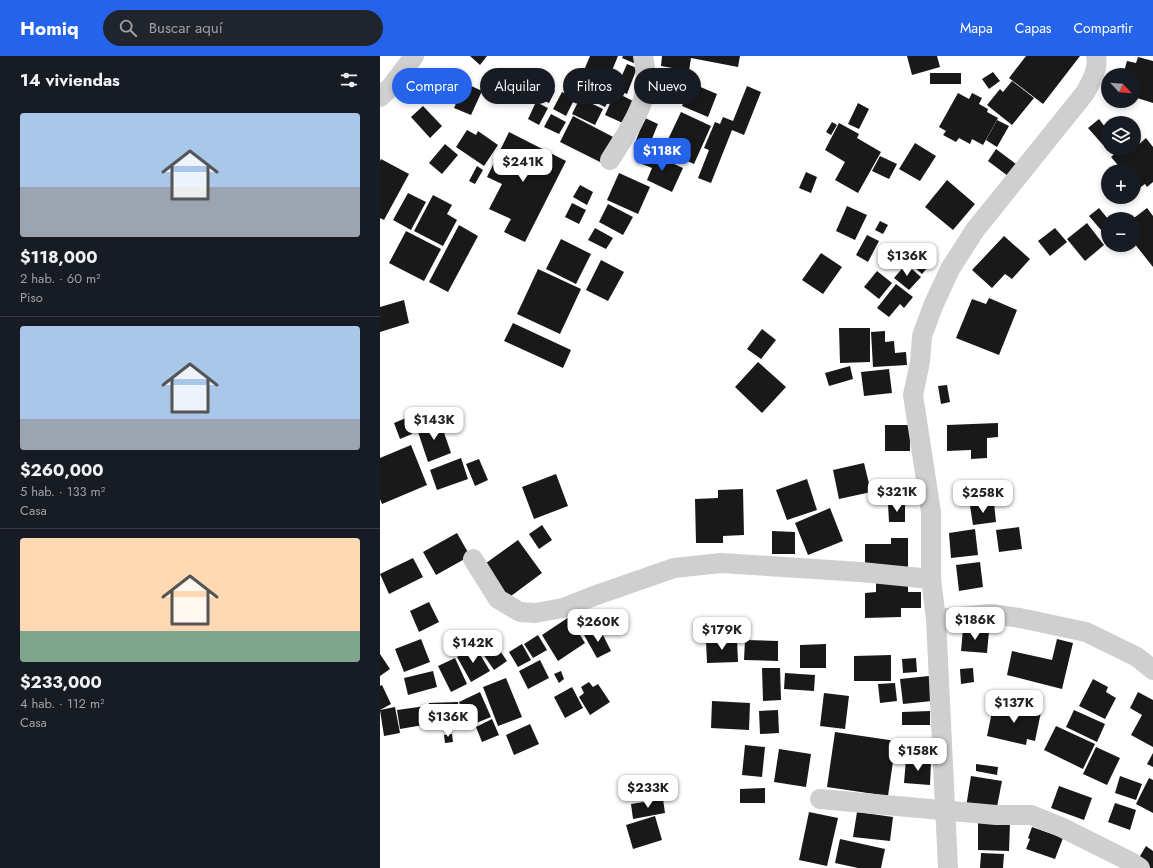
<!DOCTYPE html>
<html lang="es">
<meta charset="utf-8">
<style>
:root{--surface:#171b24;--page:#20242c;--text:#f1f3f6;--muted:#9ea1a6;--line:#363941;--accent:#2563eb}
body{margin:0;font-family:Jost,sans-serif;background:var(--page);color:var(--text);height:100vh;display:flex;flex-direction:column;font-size:15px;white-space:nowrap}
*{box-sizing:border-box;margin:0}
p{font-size:13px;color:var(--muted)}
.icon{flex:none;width:22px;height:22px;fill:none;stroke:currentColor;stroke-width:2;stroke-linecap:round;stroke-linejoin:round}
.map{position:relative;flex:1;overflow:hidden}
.details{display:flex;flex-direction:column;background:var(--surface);width:380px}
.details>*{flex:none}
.guide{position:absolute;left:12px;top:12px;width:380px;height:36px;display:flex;gap:8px}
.needle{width:26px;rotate:116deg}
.buttons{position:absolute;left:721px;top:12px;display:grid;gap:8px}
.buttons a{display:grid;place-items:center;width:40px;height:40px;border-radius:50%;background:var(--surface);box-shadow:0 2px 6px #0003;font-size:20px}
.price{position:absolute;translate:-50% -34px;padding:0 9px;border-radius:8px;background:#fff;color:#222;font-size:13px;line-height:26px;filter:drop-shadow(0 1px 2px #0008)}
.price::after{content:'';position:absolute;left:50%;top:24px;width:12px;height:9px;margin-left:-6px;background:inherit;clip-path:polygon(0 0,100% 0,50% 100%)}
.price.current{background:var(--accent);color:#fff}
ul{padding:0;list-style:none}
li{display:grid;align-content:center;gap:8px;height:212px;padding:0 20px}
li+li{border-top:1px solid var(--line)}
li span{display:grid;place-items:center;height:124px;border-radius:4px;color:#555}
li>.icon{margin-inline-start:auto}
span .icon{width:72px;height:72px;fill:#fffc;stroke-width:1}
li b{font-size:17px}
h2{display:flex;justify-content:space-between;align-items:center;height:48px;padding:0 20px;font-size:17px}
.tag{padding:0 14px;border-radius:18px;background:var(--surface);box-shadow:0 2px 6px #0003;font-size:14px;line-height:36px}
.tag.current{background:var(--accent);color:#fff}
header{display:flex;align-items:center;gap:24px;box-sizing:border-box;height:56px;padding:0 20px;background:var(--accent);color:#fff}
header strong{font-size:19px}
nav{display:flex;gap:22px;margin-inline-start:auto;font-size:14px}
.search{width:280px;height:36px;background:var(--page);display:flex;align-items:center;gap:10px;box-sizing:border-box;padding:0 14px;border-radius:22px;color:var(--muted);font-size:15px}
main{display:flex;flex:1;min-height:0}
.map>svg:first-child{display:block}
</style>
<header>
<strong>Homiq</strong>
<div class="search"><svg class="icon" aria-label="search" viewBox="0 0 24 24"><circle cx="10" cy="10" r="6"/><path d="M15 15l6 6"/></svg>Buscar aquí</div>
<nav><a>Mapa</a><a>Capas</a><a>Compartir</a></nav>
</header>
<main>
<section class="details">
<h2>14 viviendas<svg class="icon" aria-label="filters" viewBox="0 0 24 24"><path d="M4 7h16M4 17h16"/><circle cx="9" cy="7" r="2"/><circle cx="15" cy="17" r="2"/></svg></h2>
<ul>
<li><span style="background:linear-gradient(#a9c7e8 60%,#9aa5b1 0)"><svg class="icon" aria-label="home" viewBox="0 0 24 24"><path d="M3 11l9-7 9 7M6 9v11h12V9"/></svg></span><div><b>$118,000</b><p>2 hab. · 60 m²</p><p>Piso</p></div></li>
<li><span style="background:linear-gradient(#a9c7e8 75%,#9aa5b1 0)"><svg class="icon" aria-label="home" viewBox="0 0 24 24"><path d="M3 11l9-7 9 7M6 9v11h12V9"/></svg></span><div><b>$260,000</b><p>5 hab. · 133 m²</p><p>Casa</p></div></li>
<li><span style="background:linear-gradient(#ffd9b3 75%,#7fa58c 0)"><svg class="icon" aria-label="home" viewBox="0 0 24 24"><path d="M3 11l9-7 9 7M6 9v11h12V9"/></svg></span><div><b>$233,000</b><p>4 hab. · 112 m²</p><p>Casa</p></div></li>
</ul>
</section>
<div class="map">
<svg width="773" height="812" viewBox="0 0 773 812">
<rect width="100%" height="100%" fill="#fff"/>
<g fill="#191919">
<polygon points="90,0 107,0 100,9"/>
<polygon points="210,0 238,0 226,29 202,19"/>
<polygon points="243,0 260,0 256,8 242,2"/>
<polygon points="282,0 360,0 358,11 311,2 309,15 281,10"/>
<polygon points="527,0 557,0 560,11 532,19"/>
<polygon points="646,0 700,0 663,48 629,22"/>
<polygon points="758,1 773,5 773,47 754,41 754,19 743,19 747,5 756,7"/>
<polygon points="247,8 257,12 247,38 236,33"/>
<polygon points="613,16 620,25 609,33 602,23"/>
<rect x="550" y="17" width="31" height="11"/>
<polygon points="203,21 233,36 225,51 195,36"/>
<polygon points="632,25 654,42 632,69 607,49 620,33 623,36"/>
<polygon points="85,27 102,35 91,59 74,52"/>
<polygon points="311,27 337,38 328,61 302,50"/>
<polygon points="164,29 175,35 169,47 158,42"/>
<polygon points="367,30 381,36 364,79 352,74 331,127 318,122 329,94 324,92 335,66 340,68 343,61 353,65"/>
<polygon points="182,36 195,42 186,60 173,53"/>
<polygon points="235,36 255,46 245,68 225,59"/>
<polygon points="578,37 589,43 592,37 602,42 599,48 608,53 607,56 618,62 603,89 592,83 590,88 579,82 576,86 563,79 566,75 559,71"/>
<polygon points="200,42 223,53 215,69 192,58"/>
<polygon points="156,46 168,52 159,69 148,63"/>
<polygon points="478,47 489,53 479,73 468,68"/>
<polygon points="43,50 62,70 50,82 31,61"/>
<polygon points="301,56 331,70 314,108 283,94"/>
<polygon points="171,58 186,66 179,78 164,71"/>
<polygon points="193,60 237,83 224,108 180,86"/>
<polygon points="265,62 278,68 269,90 256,84"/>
<polygon points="719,63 728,75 728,85 723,89 708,72"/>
<polygon points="617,64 629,70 617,91 606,84"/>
<polygon points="452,66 457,69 451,79 446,76"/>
<polygon points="459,67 479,78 477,82 501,96 478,137 455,124 465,106 445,94"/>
<polygon points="87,74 96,79 98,75 118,89 104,110 76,91"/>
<polygon points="129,76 186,105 145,186 124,176 131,163 109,153 122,128 107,121"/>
<polygon points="766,82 773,91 773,126 767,131 765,128 758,133 754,129 754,115 743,115 731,101 740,93 754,93 754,84 758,89"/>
<polygon points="535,87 556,100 540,125 519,113"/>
<polygon points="65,88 78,99 62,118 49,107"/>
<polygon points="616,93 636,108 628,120 608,105"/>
<polygon points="268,96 303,112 292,136 267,124 272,112 262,108"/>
<polygon points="500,100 517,108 509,123 492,115"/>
<polygon points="1,103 29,118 4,164 0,162 0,105"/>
<polygon points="97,110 103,114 95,128 89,125"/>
<polygon points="426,116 437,121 431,137 419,132"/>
<polygon points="239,117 270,131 258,158 227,144"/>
<polygon points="567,124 595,148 573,174 545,151"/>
<polygon points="200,129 213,136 207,149 193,141"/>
<polygon points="28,137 46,146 31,174 13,164"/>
<polygon points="53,139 72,149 67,158 77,164 63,190 34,175"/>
<polygon points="192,147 206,154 199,168 185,161"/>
<polygon points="228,148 253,161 243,179 219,166"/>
<polygon points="467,150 487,159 475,184 456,175"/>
<polygon points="719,152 728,163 728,169 721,174 709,160"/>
<polygon points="767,152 773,160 773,211 754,187 754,162"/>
<polygon points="500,165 508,169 503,178 495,174"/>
<polygon points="707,167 724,189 705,205 687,183"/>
<polygon points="79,169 98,180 68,236 49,226"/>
<polygon points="215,172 233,182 226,193 208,184"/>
<polygon points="675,172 687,186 670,200 658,185"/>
<polygon points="26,175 61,193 44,225 9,207"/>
<polygon points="487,179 499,185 488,206 476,199"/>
<polygon points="624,180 650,203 632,223 625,218 612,232 592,214"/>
<polygon points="181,183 211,198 196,228 166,213"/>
<polygon points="537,190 553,205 542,218 525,203"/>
<polygon points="441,197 462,211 443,238 422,224"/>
<polygon points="221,204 244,216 228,245 206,234"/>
<polygon points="526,208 541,221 529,234 514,222"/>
<polygon points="158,213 201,233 180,278 137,258"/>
<polygon points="497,215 512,227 499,243 484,231"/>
<polygon points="516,228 533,241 524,252 520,248 509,261 497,252"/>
<polygon points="609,242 637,254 619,299 576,282 592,243 606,248"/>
<polygon points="24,244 29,267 0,276 0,251"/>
<polygon points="133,267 191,294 183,312 124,285"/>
<polygon points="459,272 490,272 490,306 460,307"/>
<polygon points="382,273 396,284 381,303 367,293"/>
<polygon points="505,275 505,286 514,285 515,297 526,296 527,309 493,311 491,276"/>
<polygon points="378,306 406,331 382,357 355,331"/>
<polygon points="470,310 473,323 449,330 445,317"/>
<polygon points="509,313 512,337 484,340 481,316"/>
<polygon points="567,329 570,346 561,348 558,330"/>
<polygon points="26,362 32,378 20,383 14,367"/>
<polygon points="60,365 71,397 48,406 37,373"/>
<polygon points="618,367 618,381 607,382 607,402 591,403 591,394 567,395 567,369"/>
<rect x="505" y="369" width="25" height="26"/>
<polygon points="31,389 47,429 2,448 0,443 0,402"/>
<polygon points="81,402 88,423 57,434 50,414"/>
<polygon points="99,403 108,424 95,430 86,408"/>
<polygon points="484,407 491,436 459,443 453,414"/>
<polygon points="176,418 188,450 154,463 142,431"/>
<polygon points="427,423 437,454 407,464 396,434"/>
<polygon points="363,433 364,479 343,480 343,487 316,487 315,443 338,442 338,434"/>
<polygon points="614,447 616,466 593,469 590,450"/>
<polygon points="508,448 525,448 525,466 509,466"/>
<polygon points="450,452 463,485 428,499 415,467"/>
<polygon points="162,469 172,484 159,493 149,478"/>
<polygon points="639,471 642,493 619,496 616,474"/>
<polygon points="595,473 598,499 571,502 569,477"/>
<polygon points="392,475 415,476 415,498 392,498"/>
<polygon points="77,477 90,500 56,519 43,496"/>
<polygon points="511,482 528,482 528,515 485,516 485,488 511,488"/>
<polygon points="138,484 162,517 127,543 102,510"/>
<polygon points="33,502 43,521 9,538 0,518"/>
<polygon points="600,506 603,531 579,535 576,509"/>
<polygon points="528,523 528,536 541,536 541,552 521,552 521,561 485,562 485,537 496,536 496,524"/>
<polygon points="49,546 59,566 39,576 30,555"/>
<polygon points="189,561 205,587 178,605 162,579"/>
<polygon points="219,571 231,595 217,602 204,579"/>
<polygon points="583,573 609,575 607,597 581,595"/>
<polygon points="158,579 167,594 153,602 144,588"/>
<polygon points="41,583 50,606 24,616 15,593"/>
<polygon points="357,583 358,606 327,607 326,585"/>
<polygon points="677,583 693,587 682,633 627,619 632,595 672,604"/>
<polygon points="365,584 398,585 398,605 364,604"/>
<polygon points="142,588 151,604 138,611 129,596"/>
<polygon points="446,588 446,612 420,612 420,589"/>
<polygon points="116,589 127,605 114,614 103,598"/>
<polygon points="95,590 110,615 91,626 77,601"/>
<polygon points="0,598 10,613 0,620"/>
<polygon points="511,599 511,625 474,625 474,600"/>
<polygon points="75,602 87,628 71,636 58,610"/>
<polygon points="536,602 537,616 523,617 522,603"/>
<polygon points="160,604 169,622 148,633 139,615"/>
<polygon points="382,612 400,612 401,644 383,645"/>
<polygon points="593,612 594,626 581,628 580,613"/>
<polygon points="53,615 57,631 28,639 24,622"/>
<polygon points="181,615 184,623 179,627 174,618"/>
<polygon points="405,617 435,619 434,635 404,633"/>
<polygon points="549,620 552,645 523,648 520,623"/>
<polygon points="126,622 142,661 118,670 103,631"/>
<polygon points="713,623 728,631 726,636 736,642 725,663 699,650"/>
<polygon points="209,626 213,631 218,628 230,646 210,659 199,641 204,637 201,631"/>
<polygon points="515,627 517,645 500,647 498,628"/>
<polygon points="2,629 11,648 0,654 0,630"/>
<polygon points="192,631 203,652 185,662 174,641"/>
<polygon points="100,636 111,661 89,670 79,646"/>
<polygon points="758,636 773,644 773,691 751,679 762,659 750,652"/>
<polygon points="444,637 469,640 465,673 440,670"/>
<polygon points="332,645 370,647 369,674 331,672"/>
<polygon points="78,646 79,669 50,671 49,647"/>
<polygon points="614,646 661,656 655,685 647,683 646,689 607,680"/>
<polygon points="46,650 49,668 20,673 17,654"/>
<polygon points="15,651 20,677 4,680 0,654"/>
<polygon points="398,654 399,677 380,678 379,655"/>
<polygon points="694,654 725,668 717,686 686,671"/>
<polygon points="550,655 550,669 522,669 522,656"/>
<polygon points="112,663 119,679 102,686 96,671"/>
<polygon points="150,668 159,688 134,699 126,679"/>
<polygon points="676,670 715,688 703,713 664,694"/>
<polygon points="455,676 516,685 508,740 447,731"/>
<polygon points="72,678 73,686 65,687 64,679"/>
<polygon points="365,689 385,691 382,721 362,719"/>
<polygon points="716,691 740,702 727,729 703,718"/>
<polygon points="399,693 431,698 426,731 394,726"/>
<polygon points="773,697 773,711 767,708"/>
<polygon points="526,703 551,705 550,729 524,727"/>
<polygon points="596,708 618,711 617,719 596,715"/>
<polygon points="591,720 622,725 616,756 586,751"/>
<polygon points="740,720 762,728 756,744 735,737"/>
<polygon points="769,722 773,724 773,757 756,748"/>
<polygon points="679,730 712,742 704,764 671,752"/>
<polygon points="385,732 385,747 360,747 360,733"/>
<polygon points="283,743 285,757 253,763 251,748"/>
<polygon points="735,747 756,754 750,774 728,766"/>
<polygon points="429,756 458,762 447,810 419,804"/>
<polygon points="477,756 513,761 510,785 473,781"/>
<polygon points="275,760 282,784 253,793 246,769"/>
<polygon points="598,767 630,768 629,795 598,794"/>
<polygon points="652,771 683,782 675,803 646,793 650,783 648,782"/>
<polygon points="460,783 505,793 501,812 478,812 455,807"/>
<polygon points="766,790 773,795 773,812 767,812 757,805"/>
<polygon points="601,797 624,798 623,812 600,812"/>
</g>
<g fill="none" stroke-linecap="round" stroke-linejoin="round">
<g stroke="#cfcfcf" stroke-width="20">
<polyline points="0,41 11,31 34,0"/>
<path d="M230,104C243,83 265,52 266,28C266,19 265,9 263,0"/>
<polyline points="93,503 118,543 140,556 155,557 183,552 211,541 294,512 341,507 481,516 551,523"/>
<polyline points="556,563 611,558 640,562 706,576 757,601 773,614"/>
<polyline points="440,743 616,759 651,759 681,771 749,805 760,812"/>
<path d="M568,812L556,563L551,523V456L533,339L540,306L542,280L553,250L570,213L595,174L705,37C711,26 719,13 716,0"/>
</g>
</g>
</svg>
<div class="buttons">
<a><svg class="needle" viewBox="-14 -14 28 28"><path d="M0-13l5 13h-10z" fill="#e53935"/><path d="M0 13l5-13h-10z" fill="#9ea1a6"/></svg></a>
<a><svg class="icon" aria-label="layers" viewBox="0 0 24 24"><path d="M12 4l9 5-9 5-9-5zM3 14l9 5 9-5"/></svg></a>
<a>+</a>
<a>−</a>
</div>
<b class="price current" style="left:282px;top:116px">$118K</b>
<b class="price" style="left:143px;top:127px">$241K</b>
<b class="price" style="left:527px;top:221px">$136K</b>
<b class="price" style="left:54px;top:385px">$143K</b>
<b class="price" style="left:517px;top:457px">$321K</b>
<b class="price" style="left:603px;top:458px">$258K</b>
<b class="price" style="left:595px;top:585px">$186K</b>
<b class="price" style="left:218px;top:587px">$260K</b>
<b class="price" style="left:342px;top:595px">$179K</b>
<b class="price" style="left:93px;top:608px">$142K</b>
<b class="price" style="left:634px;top:668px">$137K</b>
<b class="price" style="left:68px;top:682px">$136K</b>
<b class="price" style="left:538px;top:716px">$158K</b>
<b class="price" style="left:268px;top:753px">$233K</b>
<div class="guide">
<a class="tag current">Comprar</a>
<a class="tag">Alquilar</a>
<a class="tag">Filtros</a>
<a class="tag">Nuevo</a>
</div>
</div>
</main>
